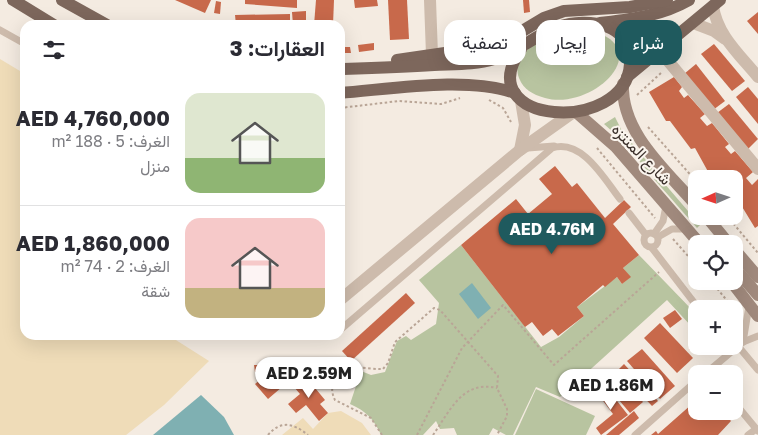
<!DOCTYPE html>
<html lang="ar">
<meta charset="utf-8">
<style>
:root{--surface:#fff;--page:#f2f2f3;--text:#2b2b33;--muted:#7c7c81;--line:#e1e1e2;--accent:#1f5a5e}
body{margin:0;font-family:"Golos Text",Vazirmatn,sans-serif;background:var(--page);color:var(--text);direction:rtl;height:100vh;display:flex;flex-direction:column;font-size:19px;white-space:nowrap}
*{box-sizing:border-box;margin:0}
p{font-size:16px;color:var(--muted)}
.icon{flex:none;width:28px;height:28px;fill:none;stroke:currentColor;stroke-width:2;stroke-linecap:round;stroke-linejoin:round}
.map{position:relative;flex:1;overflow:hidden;direction:ltr}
.panel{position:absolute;left:20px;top:20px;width:325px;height:320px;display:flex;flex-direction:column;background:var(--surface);border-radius:15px;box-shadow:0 5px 20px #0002;direction:rtl}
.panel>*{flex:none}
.banner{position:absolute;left:360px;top:20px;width:322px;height:45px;direction:rtl;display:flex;gap:10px}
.needle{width:32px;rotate:267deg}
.fabs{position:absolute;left:688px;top:170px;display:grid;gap:10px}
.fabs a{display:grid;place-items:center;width:55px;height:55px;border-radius:10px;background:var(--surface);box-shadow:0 5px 20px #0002;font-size:25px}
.price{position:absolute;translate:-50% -42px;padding:0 11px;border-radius:18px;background:#fff;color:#222;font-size:16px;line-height:32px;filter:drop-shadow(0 1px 2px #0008)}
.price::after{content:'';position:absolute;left:50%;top:30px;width:15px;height:11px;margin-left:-8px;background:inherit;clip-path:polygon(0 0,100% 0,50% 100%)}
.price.selected{background:var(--accent);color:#fff}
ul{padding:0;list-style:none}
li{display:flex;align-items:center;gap:15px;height:125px;padding:0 20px}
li+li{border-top:1px solid var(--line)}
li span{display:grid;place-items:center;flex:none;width:140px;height:100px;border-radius:15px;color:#555}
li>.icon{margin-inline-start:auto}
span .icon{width:60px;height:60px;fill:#fffc;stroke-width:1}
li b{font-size:21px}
h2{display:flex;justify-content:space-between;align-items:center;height:60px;padding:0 20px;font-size:21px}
.tag{padding:0 18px;border-radius:15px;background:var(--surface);box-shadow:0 5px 20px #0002;font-size:18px;line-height:45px}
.tag.selected{background:var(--accent);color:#fff}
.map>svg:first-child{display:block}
</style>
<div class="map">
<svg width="758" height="435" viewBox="0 0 758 435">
<rect width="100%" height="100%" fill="#f4ebe1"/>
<g fill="#b8c4a0">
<path d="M579,28C665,42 594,112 545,98C532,94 524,90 519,78C508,48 557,31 579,28Z"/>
<polygon points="615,117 622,131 654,170 650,174 623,141 604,124"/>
<polygon points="658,176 700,225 697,228 654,179"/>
<path d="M461,245L541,347L559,337L584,316L577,307L617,277L622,284L630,277L623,268L639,255L696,314V324L692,327L667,300L560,397L536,387L513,435H506L493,428L489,435H457L454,428L440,429L436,421L423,435H381C374,419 366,411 350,404L361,371L371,375L385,372L397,341L406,336L411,340L436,324L439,303L419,280Z"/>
<polygon points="536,389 595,416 586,435 515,435"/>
</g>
<g fill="#efdcb8">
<polygon points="0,59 25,74 25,335 168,335 209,361 164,405 126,435 0,435"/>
<polygon points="341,411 362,423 371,435 282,435 303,418 313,429 328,413"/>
</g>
<g fill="#7fb0b2">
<polygon points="472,283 491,308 478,319 459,294"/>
<polygon points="201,395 224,417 234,435 153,435"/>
</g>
<g fill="#c8694b">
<polygon points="175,0 211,0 205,13"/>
<polygon points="245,0 297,0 297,8 245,4"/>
<polygon points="316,0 334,0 333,25 314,25"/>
<polygon points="354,0 377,0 378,6 355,8"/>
<polygon points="388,0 407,0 409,39 390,40"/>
<polygon points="523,0 529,0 530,12 524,13"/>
<polygon points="216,1 221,2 220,14 214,13"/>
<polygon points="306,11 306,25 293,25 292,12"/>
<polygon points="758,12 758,34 747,21"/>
<polygon points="290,14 290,25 236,25 235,15"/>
<polygon points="374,43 374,50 359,52 358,45"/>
<polygon points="714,44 745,81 732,91 701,54"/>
<polygon points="341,47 350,47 351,53 341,53"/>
<polygon points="696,64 725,101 713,110 684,74"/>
<polygon points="674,77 682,87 679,91 684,98 688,95 705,114 700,118 707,126 712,123 729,144 725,147 731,154 735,151 753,172 746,178 752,185 758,179 758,226 755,228 741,205 734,205 734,179 719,179 717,176 711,177 695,148 691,149 670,121 666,121 649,92"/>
<polygon points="748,87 758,99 758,124 736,97"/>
<polygon points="729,104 758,139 747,150 717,113"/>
<polygon points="555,166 572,187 577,183 605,218 624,200 631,207 613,224 639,255 623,268 631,277 622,284 617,277 605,287 603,285 577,307 584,316 558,336 552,329 543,336 532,322 525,327 461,245 516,199 528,214 552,194 539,179"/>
<polygon points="406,293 415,303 351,361 342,351"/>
<polygon points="675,310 682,319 670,328 663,318"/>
<polygon points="660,323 693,358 677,373 644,338"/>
<polygon points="689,340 696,340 697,349 689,350"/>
<polygon points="642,349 675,386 660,399 627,361"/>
<polygon points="295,359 303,369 268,399 255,384 266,375 270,380"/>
<polygon points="624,364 658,401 652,406 618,370"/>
<polygon points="254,365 262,365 262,372 255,372"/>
<polygon points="619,375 643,402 630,413 607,386"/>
<polygon points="306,377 325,400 320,404 328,413 319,421 306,405 296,413 288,404 300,394 294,387"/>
<polygon points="606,387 628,415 601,435 596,428 613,414 598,394"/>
<polygon points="692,404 700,414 704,411 722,411 731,421 718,435 651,435 656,431 658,434"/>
<polygon points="634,411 639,418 619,435 606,435"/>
</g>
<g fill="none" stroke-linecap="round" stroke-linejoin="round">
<g stroke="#b9a596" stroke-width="2" stroke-dasharray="2.5 2.5" stroke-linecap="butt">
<polyline points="637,95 661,73"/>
<polyline points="489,100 503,108 511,122"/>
<polyline points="340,108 399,101 441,104 460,98"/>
<polyline points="648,127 696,181"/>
<polyline points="597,148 655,218"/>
<polyline points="727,216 758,253"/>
<polyline points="673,239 696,265"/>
<polyline points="711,281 733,308"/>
<polyline points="734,309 739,315"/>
<path d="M268,435C281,420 293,423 308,435"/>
<path d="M382,435L371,418L335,400C332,394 331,388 334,381C342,360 366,370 383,369L388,363L395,342L434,308L440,310L498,376L497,388L507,409V416L497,435"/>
<polyline points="417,435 462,348 503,305 554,365 659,272"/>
<path d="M433,435C450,411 462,380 497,388"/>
</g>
<g stroke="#cdbbac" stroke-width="7">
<polyline points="0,30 25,44"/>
<polyline points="528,148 554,146"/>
<polyline points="629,213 646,235"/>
<circle cx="651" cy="240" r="7"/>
<polyline points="654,234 663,221 666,206"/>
<polyline points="658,237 672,229 688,229"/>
<polyline points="652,248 699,309"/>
<path d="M340,330L552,148C582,138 605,180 620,199"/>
<polyline points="743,342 749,306"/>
<polyline points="738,346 758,370"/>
<polyline points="705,374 743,342 758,336"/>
<polyline points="734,402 758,431"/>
<polyline points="635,435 696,381"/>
<polyline points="748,435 756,429"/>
</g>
<g stroke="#cdbbac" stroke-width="12">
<polyline points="430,0 432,55"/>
<path d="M713,6C717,35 740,55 758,77"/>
<polyline points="693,23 714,31 725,39"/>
<polyline points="659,50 758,169"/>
<polyline points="520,150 525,125 521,101"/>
<polyline points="340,300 520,150 572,113"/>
</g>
<g stroke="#a18a7d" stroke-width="12">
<path d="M623,84C621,133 666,170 696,205"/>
<polyline points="576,112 616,147 700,244"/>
<polyline points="706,216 729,244"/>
<polyline points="734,249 758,277"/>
<polyline points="734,277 735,274 740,274 758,295"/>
<polyline points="731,281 758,316"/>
</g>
<g stroke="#7d675c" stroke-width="12">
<polyline points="13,0 54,25"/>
<polyline points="62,0 107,25"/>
<path d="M600,23C632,19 661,16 689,0"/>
<polyline points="397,60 486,47 509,39 544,18 564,11 630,7 667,0"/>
<path d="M340,69C371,68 403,67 434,65C454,64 475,65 494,59C518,52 535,35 558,27C588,17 633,23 630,64C626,135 468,126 521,49"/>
<polyline points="627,77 720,0"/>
<path d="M340,93C392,89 467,76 515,93"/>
</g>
</g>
<g text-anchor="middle" stroke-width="4" stroke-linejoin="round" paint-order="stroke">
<g font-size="16" fill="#3b302b" stroke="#fbf5ee">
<text transform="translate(642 154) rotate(46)" y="6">شارع المنتزه</text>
</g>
</g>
</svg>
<div class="fabs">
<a><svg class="needle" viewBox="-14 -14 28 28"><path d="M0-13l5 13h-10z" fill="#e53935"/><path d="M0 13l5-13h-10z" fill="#7c7c81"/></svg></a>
<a><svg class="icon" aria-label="locate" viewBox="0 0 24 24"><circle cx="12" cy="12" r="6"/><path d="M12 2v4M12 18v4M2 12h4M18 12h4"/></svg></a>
<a>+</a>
<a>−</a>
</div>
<b class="price selected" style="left:552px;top:255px">AED 4.76M</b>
<b class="price" style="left:309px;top:399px">AED 2.59M</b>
<b class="price" style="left:611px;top:411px">AED 1.86M</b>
<div class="banner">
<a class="tag selected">شراء</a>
<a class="tag">إيجار</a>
<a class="tag">تصفية</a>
</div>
<section class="panel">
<h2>العقارات: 3<svg class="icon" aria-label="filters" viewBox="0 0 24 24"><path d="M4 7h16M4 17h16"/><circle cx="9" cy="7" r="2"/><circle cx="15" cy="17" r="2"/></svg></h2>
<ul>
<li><span style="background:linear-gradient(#dfe7d0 65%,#8fb573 0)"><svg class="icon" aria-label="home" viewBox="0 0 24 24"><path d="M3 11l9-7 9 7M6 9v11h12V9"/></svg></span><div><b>AED 4,760,000</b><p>الغرف: 5 · 188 m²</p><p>منزل</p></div></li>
<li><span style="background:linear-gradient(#f6c9c9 70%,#c2b280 0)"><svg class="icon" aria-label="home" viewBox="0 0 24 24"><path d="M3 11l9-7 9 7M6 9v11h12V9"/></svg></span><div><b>AED 1,860,000</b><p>الغرف: 2 · 74 m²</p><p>شقة</p></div></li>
</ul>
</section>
</div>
